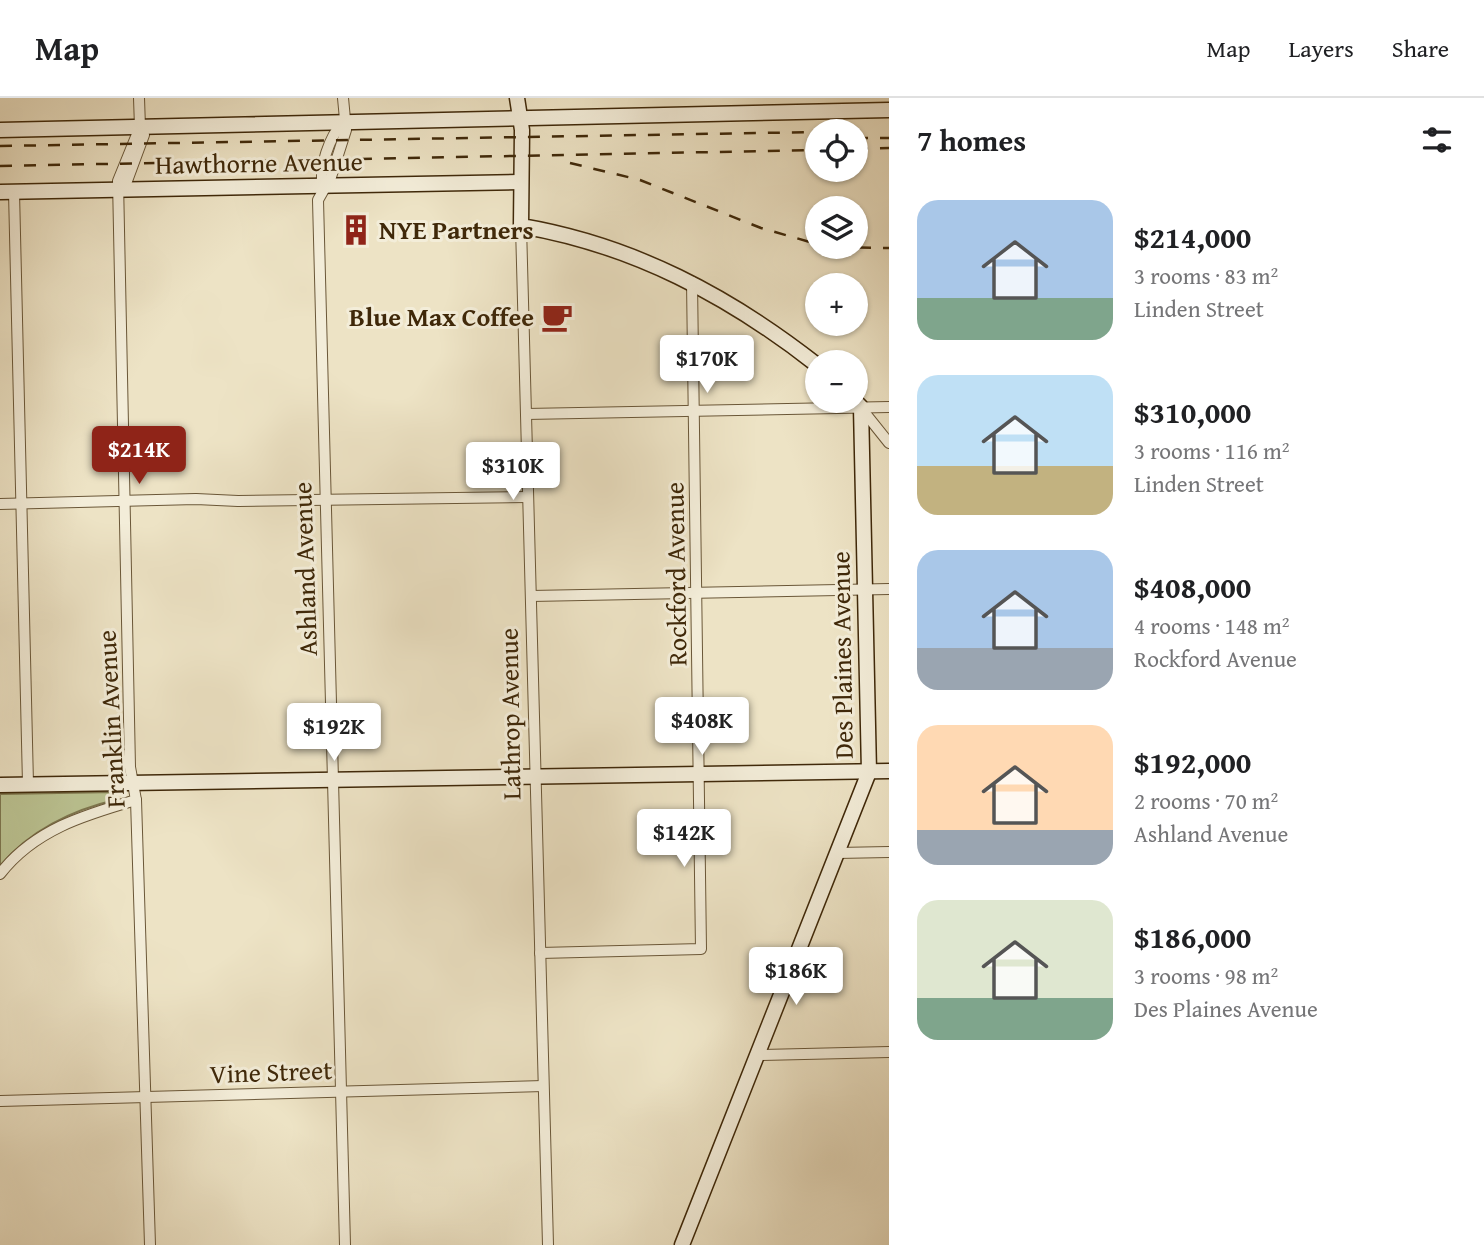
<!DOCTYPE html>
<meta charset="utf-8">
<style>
:root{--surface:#fff;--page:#f6f6f6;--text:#202124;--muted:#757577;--line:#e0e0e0;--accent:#8f2418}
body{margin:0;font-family:"Gentium Book Plus",serif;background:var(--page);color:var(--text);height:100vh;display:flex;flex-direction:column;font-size:26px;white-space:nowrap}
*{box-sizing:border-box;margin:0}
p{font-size:23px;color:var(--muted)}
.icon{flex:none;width:38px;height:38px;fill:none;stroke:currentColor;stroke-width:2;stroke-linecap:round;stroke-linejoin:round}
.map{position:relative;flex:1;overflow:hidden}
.side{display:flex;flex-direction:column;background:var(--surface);width:595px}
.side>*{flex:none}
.controls{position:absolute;left:805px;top:21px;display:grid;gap:14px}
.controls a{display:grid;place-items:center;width:63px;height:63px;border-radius:50%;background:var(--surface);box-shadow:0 2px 5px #0004;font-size:35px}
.price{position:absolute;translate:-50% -60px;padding:0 16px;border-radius:7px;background:#fff;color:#222;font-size:23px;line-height:46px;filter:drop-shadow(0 2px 4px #0008)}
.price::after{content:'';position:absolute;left:50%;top:42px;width:21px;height:16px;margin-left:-10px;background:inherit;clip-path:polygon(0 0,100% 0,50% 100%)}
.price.active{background:var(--accent);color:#fff}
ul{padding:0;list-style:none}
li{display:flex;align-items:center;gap:21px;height:175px;padding:0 28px}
li span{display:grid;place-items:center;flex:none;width:196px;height:140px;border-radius:21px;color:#555}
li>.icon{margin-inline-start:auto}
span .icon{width:84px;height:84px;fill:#fffc;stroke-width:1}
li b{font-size:30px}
h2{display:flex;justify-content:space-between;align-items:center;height:84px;padding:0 28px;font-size:30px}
header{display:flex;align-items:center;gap:42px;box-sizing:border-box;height:98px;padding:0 35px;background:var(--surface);border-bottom:2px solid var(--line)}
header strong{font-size:33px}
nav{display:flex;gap:38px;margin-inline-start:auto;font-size:24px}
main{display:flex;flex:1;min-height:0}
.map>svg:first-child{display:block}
</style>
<header>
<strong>Map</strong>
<nav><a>Map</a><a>Layers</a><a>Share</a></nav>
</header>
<main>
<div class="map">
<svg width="889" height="1147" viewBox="0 0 889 1147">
<rect width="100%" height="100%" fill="#ede3c5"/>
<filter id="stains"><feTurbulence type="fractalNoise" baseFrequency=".00286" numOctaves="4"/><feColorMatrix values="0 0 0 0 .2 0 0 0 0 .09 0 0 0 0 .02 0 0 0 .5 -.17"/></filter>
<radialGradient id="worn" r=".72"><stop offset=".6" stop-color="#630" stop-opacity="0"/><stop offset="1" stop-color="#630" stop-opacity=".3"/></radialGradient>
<path fill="#bbc392" stroke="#7d764e" stroke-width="2" d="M116,694L115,702C72,712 29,733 0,768V696Z"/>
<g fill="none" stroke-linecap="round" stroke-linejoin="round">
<defs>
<g id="street">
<polyline points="343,0 346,32 331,79 318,102 345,1147"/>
<polyline points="140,29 118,83 130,669 136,702 150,1147"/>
<path d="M323,89C318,70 330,38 343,24"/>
<polyline points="119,92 127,83 144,37 140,29 139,0"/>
<polyline points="14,94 28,686"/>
<polyline points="521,128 548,1147"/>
<polyline points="861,310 889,345"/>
<polyline points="526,316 889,309"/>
<polyline points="0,406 196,401 238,403 528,399"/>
<polyline points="531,498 889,491"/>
<polyline points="837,755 889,754"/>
<path d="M0,776C34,732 84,717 136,702"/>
<polyline points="540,855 701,851 692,184"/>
<polyline points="758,957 889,954"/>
<polyline points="0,1003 543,988"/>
</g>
<g id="secondary">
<path d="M517,0L522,32L521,128C633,147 729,198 817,267"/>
<polyline points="0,32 889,12"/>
<polyline points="0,94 519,84"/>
<polyline points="0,687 889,673"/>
<polyline points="682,1147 869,674 861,309 855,303"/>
</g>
</defs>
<use href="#street" stroke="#6a5738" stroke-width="12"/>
<use href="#secondary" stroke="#3f2809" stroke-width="17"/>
<use href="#street" stroke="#f3edd9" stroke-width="10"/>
<use href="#secondary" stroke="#f3edd9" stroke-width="14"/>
<g stroke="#3f2809" stroke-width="2.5" stroke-dasharray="12 12" stroke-linecap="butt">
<polyline points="856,40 889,40"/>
<polyline points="0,48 817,34"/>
<polyline points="856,51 889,50"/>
<polyline points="570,65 640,82 761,130 817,146"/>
<polyline points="0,68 817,52"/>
<polyline points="835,149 889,150"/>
</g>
</g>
<defs>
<symbol id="building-bare" viewBox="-9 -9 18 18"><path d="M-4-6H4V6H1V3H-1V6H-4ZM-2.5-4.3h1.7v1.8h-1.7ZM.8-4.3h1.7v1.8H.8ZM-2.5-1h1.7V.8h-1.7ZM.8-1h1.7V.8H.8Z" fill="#8f2418" stroke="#f3edd9" stroke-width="2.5" paint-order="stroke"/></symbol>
<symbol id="cafe-bare" viewBox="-9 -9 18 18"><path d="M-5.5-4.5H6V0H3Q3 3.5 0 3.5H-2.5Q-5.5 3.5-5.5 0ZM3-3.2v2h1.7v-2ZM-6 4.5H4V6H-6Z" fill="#8f2418" stroke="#f3edd9" stroke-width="2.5" paint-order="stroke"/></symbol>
</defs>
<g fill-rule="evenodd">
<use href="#building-bare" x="334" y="110" width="44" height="44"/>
<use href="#cafe-bare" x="535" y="197" width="44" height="44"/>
</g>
<g text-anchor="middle" stroke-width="6" stroke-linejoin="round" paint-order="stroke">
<g font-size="26" fill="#3f2809" stroke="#f3edd9">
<text transform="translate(259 65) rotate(-1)" y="9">Hawthorne Avenue</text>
<text transform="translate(305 471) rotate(-92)" y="9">Ashland Avenue</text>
<text transform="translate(676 476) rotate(-91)" y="9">Rockford Avenue</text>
<text transform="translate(842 557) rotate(-91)" y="9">Des Plaines Avenue</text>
<text transform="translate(510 616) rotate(-91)" y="9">Lathrop Avenue</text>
<text transform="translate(111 621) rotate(-93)" y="9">Franklin Avenue</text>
<text transform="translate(271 974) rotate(-2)" y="9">Vine Street</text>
</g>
<g font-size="26" font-weight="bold" fill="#3f2809" stroke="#f3edd9" text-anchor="start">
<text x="379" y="141">NYE Partners</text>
<text x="534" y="228" text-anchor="end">Blue Max Coffee</text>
</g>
</g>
<rect width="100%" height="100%" filter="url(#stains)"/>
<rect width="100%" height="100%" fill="url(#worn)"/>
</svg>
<div class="controls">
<a><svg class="icon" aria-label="locate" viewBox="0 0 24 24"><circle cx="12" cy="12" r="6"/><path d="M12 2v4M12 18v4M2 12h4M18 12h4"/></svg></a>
<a><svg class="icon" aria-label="layers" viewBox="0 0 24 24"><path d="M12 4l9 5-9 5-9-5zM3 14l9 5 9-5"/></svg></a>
<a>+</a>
<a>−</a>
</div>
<b class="price" style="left:707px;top:297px">$170K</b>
<b class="price active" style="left:139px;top:388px">$214K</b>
<b class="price" style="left:513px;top:404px">$310K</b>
<b class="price" style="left:702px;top:659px">$408K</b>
<b class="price" style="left:334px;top:665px">$192K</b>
<b class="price" style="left:684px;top:771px">$142K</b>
<b class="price" style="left:796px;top:909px">$186K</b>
</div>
<section class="side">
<h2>7 homes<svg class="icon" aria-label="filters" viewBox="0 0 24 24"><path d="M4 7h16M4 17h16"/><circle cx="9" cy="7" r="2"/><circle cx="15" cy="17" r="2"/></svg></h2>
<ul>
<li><span style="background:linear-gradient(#a9c7e8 70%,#7fa58c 0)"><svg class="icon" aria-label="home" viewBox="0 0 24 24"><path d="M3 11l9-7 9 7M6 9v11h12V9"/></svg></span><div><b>$214,000</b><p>3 rooms · 83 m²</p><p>Linden Street</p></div></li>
<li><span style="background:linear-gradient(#bfe0f5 65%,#c2b280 0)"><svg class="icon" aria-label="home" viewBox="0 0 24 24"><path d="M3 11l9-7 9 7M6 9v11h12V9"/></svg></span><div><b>$310,000</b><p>3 rooms · 116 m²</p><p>Linden Street</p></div></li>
<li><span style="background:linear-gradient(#a9c7e8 70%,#9aa5b1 0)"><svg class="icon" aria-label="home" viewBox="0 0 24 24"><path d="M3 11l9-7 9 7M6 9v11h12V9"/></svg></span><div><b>$408,000</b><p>4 rooms · 148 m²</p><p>Rockford Avenue</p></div></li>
<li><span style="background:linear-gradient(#ffd9b3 75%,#9aa5b1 0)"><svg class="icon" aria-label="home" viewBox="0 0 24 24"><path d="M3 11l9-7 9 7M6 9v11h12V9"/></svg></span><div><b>$192,000</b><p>2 rooms · 70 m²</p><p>Ashland Avenue</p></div></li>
<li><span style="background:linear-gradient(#dfe7d0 70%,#7fa58c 0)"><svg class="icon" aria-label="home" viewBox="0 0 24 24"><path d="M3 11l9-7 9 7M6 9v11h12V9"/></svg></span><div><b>$186,000</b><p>3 rooms · 98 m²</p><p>Des Plaines Avenue</p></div></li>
</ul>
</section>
</main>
